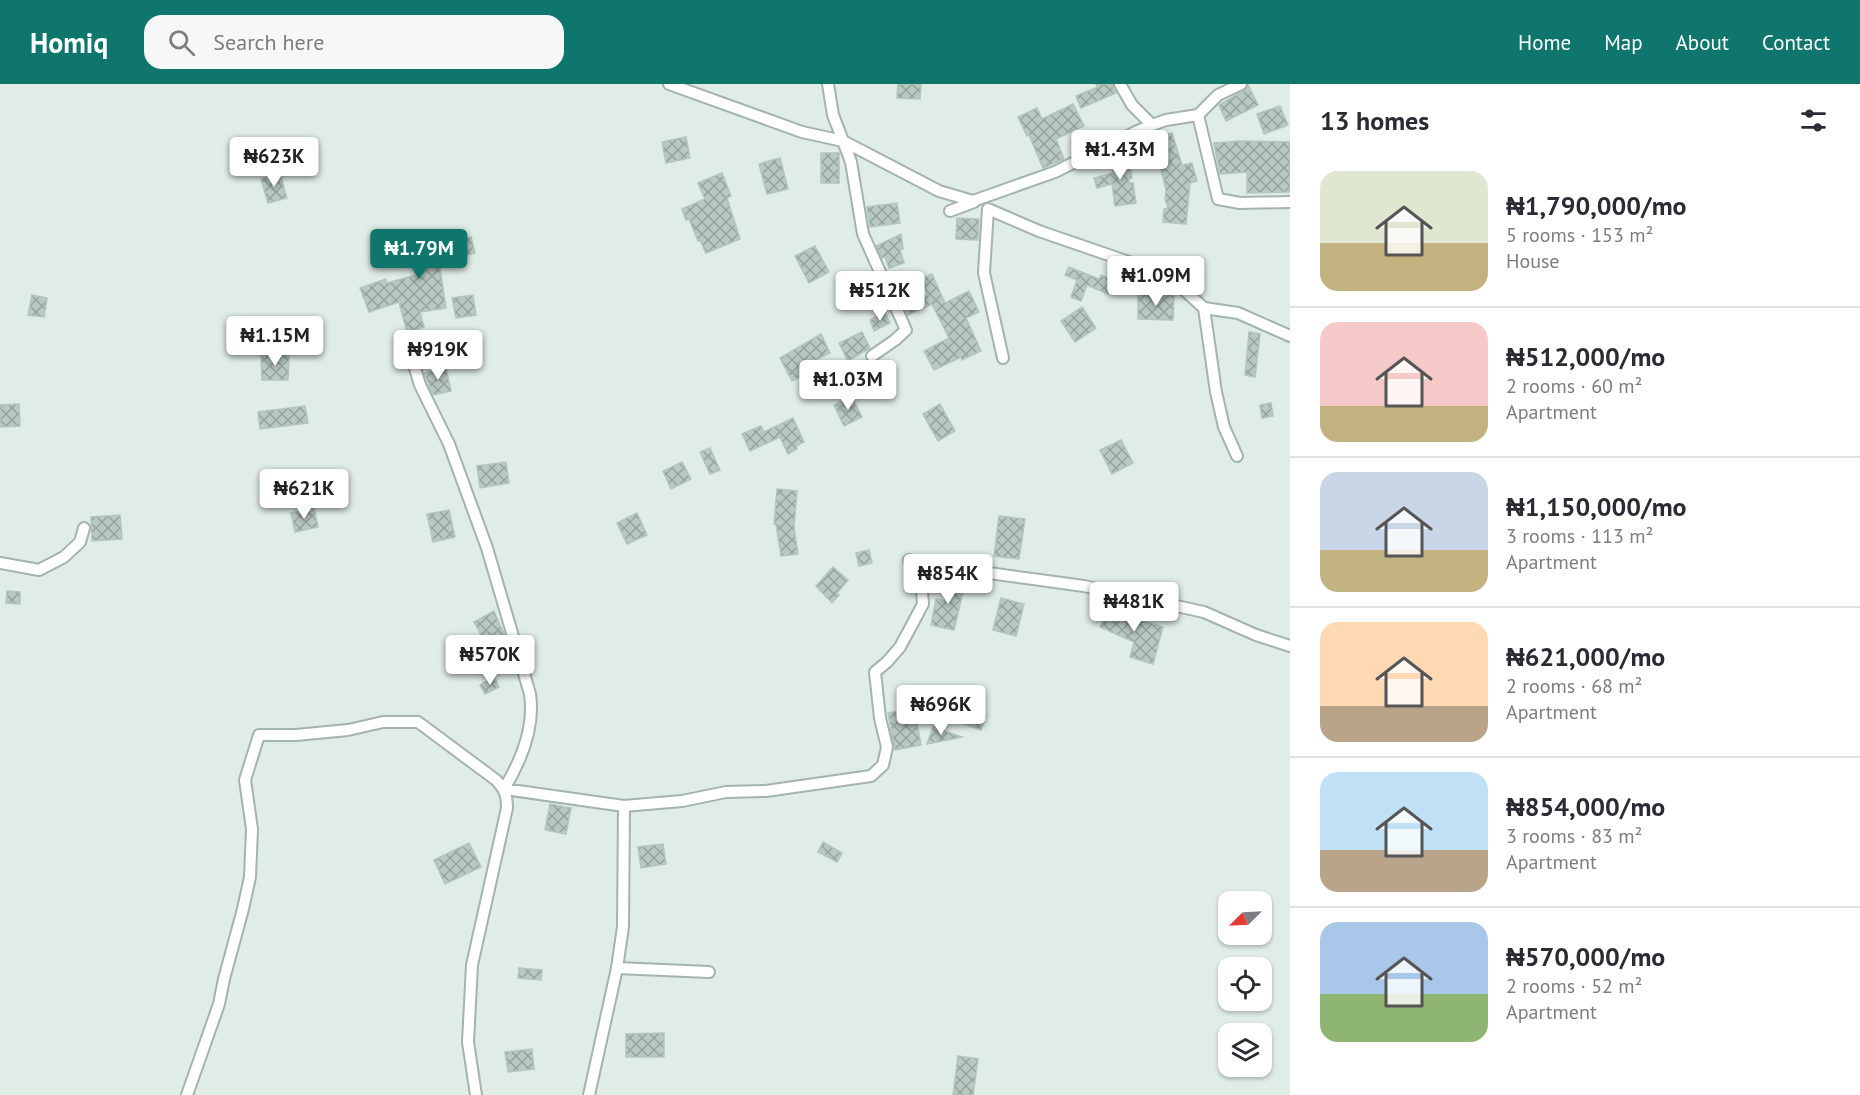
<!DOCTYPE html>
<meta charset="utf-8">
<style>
:root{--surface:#fff;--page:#f7f7f7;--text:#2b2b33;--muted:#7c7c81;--line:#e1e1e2;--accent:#0f766e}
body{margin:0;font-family:"PT Sans",sans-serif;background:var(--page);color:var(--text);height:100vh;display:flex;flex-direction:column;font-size:22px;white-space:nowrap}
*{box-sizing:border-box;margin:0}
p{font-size:20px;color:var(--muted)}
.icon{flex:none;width:33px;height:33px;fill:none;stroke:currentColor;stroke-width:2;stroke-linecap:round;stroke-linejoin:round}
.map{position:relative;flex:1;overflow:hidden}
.sheet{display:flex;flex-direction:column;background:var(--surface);width:570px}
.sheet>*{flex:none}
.needle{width:39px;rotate:246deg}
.buttons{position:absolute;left:1218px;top:807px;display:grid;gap:12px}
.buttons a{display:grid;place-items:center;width:54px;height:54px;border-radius:12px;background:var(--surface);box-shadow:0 2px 4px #0004;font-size:30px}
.price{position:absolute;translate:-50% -51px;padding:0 14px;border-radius:6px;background:#fff;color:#222;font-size:20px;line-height:39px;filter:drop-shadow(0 2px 3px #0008)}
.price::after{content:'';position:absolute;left:50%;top:36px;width:18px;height:14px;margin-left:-9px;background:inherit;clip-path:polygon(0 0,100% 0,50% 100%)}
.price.on{background:var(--accent);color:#fff}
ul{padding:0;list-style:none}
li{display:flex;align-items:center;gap:18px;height:150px;padding:0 30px}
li+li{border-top:2px solid var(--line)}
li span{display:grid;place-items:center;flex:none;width:168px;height:120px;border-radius:18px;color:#555}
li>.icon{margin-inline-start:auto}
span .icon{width:72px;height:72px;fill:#fffc;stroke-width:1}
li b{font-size:26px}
h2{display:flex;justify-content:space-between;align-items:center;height:72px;padding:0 30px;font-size:26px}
header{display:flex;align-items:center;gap:36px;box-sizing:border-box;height:84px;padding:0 30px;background:var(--accent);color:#fff}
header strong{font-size:28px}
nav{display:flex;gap:33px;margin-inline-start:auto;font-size:21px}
.search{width:420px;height:54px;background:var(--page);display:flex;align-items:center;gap:15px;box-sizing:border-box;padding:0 21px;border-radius:18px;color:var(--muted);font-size:22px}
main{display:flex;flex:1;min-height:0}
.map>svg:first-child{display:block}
</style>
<header>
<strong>Homiq</strong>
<div class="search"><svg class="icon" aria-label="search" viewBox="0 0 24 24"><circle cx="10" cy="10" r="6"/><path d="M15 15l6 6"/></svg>Search here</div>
<nav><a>Home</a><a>Map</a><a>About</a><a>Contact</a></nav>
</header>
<main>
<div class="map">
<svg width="1290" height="1011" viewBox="0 0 1290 1011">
<defs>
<pattern id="building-cross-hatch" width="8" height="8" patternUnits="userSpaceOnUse" patternTransform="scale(1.5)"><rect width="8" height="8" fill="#b8c9c1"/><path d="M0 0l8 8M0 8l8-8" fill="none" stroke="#95a49d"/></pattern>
</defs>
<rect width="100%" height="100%" fill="#e0ece6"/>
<g fill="url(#building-cross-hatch)" stroke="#b2c6bc" stroke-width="1.5">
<polygon points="898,0 921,0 920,15 897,14"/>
<polygon points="1096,0 1112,0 1116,9 1081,24 1076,12 1098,3"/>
<polygon points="1248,1 1258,21 1226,37 1219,21 1245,6"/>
<polygon points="1073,20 1084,42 1056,55 1064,75 1043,84 1029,51 1027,52 1018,33 1037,24 1042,35"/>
<polygon points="1280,22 1288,41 1264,50 1257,30"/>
<polygon points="1172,49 1182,81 1192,79 1197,97 1190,99 1186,140 1163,138 1164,125 1168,124 1165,115 1166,106 1160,81 1155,82 1147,56"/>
<polygon points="686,53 690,74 666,79 662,58"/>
<polygon points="1241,57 1290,58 1290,108 1247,109 1247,88 1220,90 1214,59"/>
<polygon points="1127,62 1131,72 1128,73 1132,94 1129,95 1129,99 1133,99 1136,119 1115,122 1112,100 1097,104 1094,94 1113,89 1113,87 1123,86 1116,68"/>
<rect x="821" y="69" width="18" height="30"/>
<polygon points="780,74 788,105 767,110 759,80"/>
<polygon points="722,89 731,112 727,114 740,155 706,169 700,156 698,157 689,135 686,136 682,125 705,115 698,99"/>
<polygon points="280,90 287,114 268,119 261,95"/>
<polygon points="897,119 900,139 870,143 867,123"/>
<polygon points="957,134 979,135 978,156 956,155"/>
<polygon points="448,149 450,158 471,153 475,169 439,178 446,224 420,228 424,243 407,248 399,218 369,228 360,204 386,195 387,199 416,191 407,160"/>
<polygon points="901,150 903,165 900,166 904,179 889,184 885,173 882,174 876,162"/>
<polygon points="815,162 829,188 809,199 795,172"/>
<polygon points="1069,183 1099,195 1101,191 1114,197 1108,210 1087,201 1081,217 1071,213 1077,196 1065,191"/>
<polygon points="932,190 945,219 969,207 979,228 966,234 981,267 962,276 961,273 934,286 924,267 949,254 932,220 908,231 904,222 928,211 921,195"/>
<polygon points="1138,210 1174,211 1173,236 1138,235"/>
<polygon points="32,211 47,214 44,233 28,231"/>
<polygon points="473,211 476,231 456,234 452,214"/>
<polygon points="1082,223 1096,244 1075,258 1061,237"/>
<polygon points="885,229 890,239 874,247 870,236"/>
<polygon points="862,248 870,264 848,277 839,259"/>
<polygon points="1249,248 1260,250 1255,293 1245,291"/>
<polygon points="821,250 830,269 809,279 813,286 792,297 780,274"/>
<polygon points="289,270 288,296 262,296 261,271"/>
<polygon points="446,284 451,307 433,311 424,289"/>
<polygon points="852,313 862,333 844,342 834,321"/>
<polygon points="1271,319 1273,332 1262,334 1260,321"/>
<polygon points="19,320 20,342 0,343 0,321"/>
<polygon points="940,320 955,347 938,357 923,330"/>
<polygon points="305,322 308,339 260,345 258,328"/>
<polygon points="793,334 804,358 796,362 797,365 788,370 780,353 750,367 742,350 761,342 764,348"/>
<polygon points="1121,356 1133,379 1112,390 1100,366"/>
<polygon points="710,364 720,386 710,390 700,368"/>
<polygon points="506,378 509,399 480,404 477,382"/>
<polygon points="682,378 691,395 671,405 663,387"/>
<polygon points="777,405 797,407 794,443 798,470 781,472 776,440 774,440"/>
<polygon points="314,424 318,443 295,448 291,429"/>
<polygon points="449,426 455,453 433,458 427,430"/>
<polygon points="637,429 647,451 627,460 617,439"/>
<polygon points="120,431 122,455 92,457 91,433"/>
<polygon points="999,432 1025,435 1019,475 994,472"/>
<polygon points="869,466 872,479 859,482 856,469"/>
<polygon points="833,483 848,496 837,509 839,511 832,519 816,502"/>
<polygon points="957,493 963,508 954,546 931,541 936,515 946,517 939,500"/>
<polygon points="7,507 20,508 20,520 6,519"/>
<polygon points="1001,514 1024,520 1016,552 993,546"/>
<polygon points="1112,521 1130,528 1128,533 1163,543 1153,580 1130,573 1134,558 1100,543"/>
<polygon points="494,527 505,552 487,562 474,538"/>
<polygon points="494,593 499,603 485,610 480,601"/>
<polygon points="914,624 921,661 895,666 888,629"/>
<polygon points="967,625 986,631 981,646 962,639"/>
<polygon points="933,643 962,653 927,660"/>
<polygon points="550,720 571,724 566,750 545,746"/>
<polygon points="823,758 842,769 837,778 818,768"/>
<polygon points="469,759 481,783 445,800 434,776"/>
<polygon points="663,760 666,780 641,784 638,763"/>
<polygon points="519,884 542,886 541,896 518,894"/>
<polygon points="664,949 664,973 626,973 626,950"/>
<polygon points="532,965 534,985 508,988 505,968"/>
<polygon points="958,972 978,975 973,1011 953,1011"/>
</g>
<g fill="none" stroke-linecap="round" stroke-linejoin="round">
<defs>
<g id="street">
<polyline points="669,0 802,48 843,57 833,31 828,0"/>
<polyline points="1120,0 1132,21 1152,41"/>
<polyline points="1198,31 1218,115 1240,119 1290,118"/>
<polyline points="950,127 974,118"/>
<polyline points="1204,224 1238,229 1290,252"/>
<path d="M406,255L420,301L449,360L487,464L530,610C535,643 521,677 504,705L624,722L682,717L726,708L766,707L871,692L883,681L887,663L880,634L875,588L887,578L900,563L923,520L921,496L909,476"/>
<polyline points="872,272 895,256 906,246 863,150 851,78 843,57 939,107 973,117 1055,88 1091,70 1104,66 1135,48 1152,41 1166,36 1198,31 1218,11 1241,0"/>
<polyline points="1003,274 984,189 988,125 1039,147 1129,178 1183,205 1204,224 1216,308 1224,343 1237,372"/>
<polyline points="0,479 39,486 64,473 80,458 84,444"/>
<polyline points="989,489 1084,502 1204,528 1256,551 1290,562"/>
<polyline points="617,884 709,888"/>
<path d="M187,1011L219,920L224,895L243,825L250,793L252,745L245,696L259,651H296L348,646L383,638H418L496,696C505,705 507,712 507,724L472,881L468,958L476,1011"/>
<polyline points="589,1011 617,884 623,843 624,722"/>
</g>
</defs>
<use href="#street" stroke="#a3b4ad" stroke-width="14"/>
<use href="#street" stroke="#fff" stroke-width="10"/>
</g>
</svg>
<div class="buttons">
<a><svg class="needle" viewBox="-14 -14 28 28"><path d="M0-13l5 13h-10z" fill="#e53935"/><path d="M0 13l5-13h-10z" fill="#7c7c81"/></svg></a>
<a><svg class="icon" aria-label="locate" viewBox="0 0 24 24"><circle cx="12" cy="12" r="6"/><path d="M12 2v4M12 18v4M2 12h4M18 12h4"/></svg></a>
<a><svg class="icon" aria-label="layers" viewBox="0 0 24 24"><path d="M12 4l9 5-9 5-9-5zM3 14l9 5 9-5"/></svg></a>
</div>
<b class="price" style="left:1120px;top:97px">₦1.43M</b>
<b class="price" style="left:274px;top:104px">₦623K</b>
<b class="price on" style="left:419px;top:196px">₦1.79M</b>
<b class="price" style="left:1156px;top:223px">₦1.09M</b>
<b class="price" style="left:880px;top:238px">₦512K</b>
<b class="price" style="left:275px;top:283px">₦1.15M</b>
<b class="price" style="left:438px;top:297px">₦919K</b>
<b class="price" style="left:848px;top:327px">₦1.03M</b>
<b class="price" style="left:304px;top:436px">₦621K</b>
<b class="price" style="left:948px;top:521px">₦854K</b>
<b class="price" style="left:1134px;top:549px">₦481K</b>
<b class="price" style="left:490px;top:602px">₦570K</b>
<b class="price" style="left:941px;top:652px">₦696K</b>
</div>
<section class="sheet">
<h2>13 homes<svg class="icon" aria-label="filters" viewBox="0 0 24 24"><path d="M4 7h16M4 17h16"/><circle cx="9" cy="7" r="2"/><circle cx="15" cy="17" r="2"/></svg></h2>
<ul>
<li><span style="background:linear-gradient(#dfe7d0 60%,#c2b280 0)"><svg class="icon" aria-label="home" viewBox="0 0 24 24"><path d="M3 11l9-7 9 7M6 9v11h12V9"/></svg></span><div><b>₦1,790,000/mo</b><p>5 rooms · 153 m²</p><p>House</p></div></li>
<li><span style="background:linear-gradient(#f6c9c9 70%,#c2b280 0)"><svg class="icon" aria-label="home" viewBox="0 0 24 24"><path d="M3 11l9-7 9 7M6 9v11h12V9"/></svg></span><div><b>₦512,000/mo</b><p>2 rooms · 60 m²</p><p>Apartment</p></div></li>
<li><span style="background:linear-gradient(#c9d6e8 65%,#c2b280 0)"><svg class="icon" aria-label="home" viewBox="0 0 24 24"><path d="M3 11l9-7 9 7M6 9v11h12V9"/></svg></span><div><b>₦1,150,000/mo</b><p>3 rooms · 113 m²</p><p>Apartment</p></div></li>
<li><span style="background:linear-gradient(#ffd9b3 70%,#b9a48a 0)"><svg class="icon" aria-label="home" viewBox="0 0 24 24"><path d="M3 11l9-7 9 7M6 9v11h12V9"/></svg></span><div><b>₦621,000/mo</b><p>2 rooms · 68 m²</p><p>Apartment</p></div></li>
<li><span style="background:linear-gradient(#bfe0f5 65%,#b9a48a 0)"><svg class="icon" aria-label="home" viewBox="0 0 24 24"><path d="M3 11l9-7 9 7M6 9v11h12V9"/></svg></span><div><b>₦854,000/mo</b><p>3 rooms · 83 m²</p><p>Apartment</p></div></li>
<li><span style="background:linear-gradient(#a9c7e8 60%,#8fb573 0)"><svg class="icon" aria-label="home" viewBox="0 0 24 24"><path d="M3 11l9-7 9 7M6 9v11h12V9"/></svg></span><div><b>₦570,000/mo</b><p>2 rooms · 52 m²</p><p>Apartment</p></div></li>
</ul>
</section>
</main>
